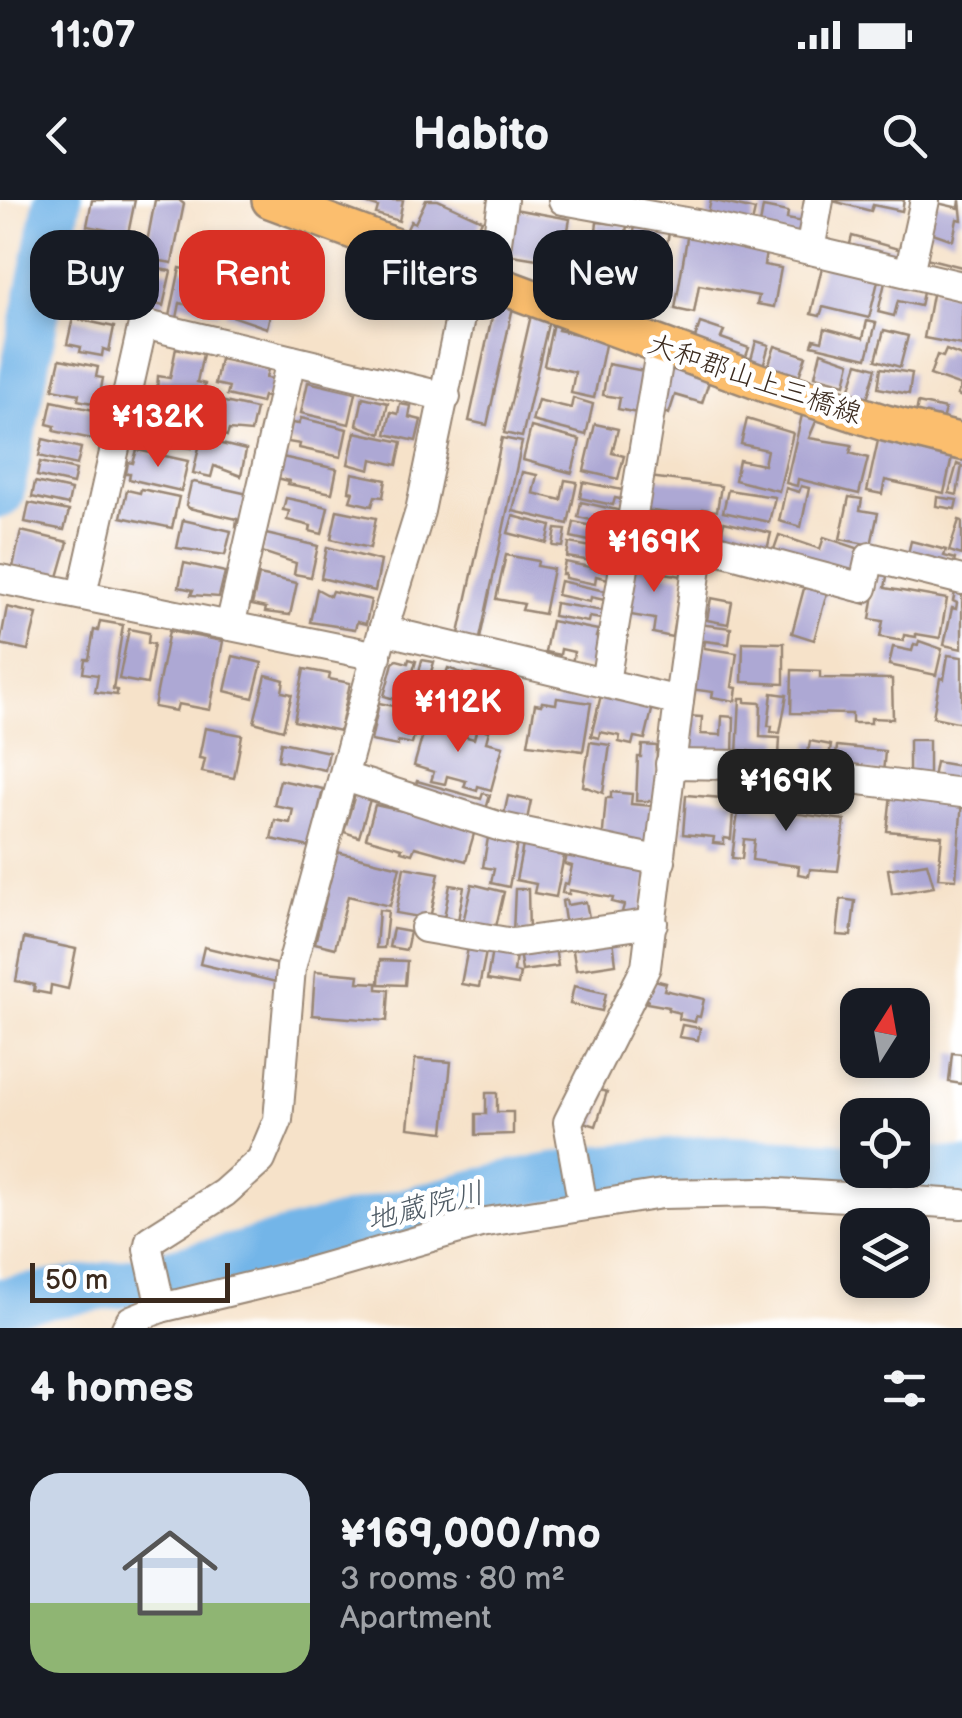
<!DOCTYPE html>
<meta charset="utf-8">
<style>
:root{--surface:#171b24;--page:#20242c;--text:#f1f3f6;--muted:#9ea1a6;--accent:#d93025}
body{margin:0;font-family:"Balsamiq Sans","Klee One",sans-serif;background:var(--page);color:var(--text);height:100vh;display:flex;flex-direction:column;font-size:38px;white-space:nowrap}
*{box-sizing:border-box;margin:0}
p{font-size:32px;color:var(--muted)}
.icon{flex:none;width:55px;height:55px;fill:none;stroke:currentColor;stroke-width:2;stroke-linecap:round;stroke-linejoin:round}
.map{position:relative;height:1128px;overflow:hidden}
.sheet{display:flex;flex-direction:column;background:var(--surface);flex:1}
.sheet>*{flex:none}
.banner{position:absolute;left:30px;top:30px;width:902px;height:90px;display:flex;gap:20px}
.needle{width:65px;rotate:11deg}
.controls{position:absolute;left:840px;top:788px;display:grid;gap:20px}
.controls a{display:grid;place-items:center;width:90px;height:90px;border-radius:20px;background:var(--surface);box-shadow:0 5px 15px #0003;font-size:50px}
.scale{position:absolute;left:30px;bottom:25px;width:200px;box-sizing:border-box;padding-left:10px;border:5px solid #3b2a1e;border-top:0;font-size:28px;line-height:35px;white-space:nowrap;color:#3b2a1e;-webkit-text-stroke:8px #fff;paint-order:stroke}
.price{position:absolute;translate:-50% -85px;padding:0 22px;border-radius:20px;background:var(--accent);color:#fff;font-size:32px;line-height:65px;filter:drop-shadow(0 2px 5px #0008)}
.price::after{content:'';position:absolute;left:50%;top:60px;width:30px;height:22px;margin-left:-15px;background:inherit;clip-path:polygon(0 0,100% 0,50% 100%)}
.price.current{background:#222;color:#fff}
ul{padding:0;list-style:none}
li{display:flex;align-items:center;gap:30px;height:250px;padding:0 30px}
li span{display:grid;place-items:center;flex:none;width:280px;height:200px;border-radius:30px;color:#555}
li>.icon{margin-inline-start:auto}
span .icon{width:120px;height:120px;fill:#fffc;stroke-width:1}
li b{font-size:42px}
h2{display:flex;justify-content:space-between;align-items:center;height:120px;padding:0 30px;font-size:42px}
.chip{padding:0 35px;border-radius:30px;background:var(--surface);box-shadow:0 5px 15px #0003;font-size:35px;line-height:90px}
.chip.current{background:var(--accent);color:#fff}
.status{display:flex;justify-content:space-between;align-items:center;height:70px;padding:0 50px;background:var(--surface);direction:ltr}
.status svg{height:28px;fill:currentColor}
header{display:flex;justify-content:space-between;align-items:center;height:130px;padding:0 30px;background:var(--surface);font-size:45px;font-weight:700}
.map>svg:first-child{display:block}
</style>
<div class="status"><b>11:07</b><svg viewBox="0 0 49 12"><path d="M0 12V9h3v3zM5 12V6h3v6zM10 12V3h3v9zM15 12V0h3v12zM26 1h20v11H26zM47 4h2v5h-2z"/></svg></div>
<header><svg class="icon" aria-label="back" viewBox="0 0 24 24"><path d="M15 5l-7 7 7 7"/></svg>Habito<svg class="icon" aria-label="search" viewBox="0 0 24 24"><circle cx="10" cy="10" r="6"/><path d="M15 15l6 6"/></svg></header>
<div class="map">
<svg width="962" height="1128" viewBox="0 0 962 1128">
<rect width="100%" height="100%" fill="#fff"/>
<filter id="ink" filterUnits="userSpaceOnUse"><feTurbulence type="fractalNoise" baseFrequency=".01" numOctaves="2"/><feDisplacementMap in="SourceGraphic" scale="20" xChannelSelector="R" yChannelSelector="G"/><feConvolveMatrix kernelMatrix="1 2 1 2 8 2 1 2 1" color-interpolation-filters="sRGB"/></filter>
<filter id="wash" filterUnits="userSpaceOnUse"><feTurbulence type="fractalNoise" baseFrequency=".0048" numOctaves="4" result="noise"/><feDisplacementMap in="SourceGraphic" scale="40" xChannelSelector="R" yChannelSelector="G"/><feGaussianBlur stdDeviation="2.25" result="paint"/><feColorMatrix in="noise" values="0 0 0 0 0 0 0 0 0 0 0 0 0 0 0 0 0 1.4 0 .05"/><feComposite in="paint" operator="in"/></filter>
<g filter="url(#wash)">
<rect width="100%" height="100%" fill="#f6e2c9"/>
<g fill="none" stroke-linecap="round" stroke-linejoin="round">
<g stroke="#73b5e8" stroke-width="48">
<polyline points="0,294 58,0"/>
<polyline points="912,969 962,972"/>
<polyline points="0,1102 121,1084 239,1056 508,985 593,970 714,959 858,967"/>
</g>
</g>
<g id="blocks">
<g fill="#ada8d4">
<polygon points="92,0 135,0 128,34 87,26"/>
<polygon points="155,0 179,0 184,4 172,63 144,58"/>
<polygon points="355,0 403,0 399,21 376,14 378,7"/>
<polygon points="426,0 438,0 482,20 466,56 407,29 411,21 415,23"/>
<polygon points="711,0 755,10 751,27 707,18"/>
<polygon points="829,0 904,0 902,11 873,5 871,11"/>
<polygon points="960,0 962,20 957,19 953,40 927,31 933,2 959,8"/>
<polygon points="763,7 788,12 787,19 803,22 800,38 759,30"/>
<polygon points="514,9 570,19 562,63 506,54"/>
<polygon points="597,22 627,25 624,52 594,49"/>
<polygon points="635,26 669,33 664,59 645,56 644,63 629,60"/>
<polygon points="688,32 710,36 708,42 766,52 764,65 781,68 774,107 757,104 759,96 699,85 694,113 675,109"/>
<polygon points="852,36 902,50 898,62 849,48"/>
<polygon points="94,55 125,62 118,94 87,87"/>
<polygon points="922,57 962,67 962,77 920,67"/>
<polygon points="823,63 879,77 869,118 823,107 820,116 811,114"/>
<polygon points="134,65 171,71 163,106 127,96"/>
<polygon points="180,68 226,78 218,113 180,103 177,118 170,116"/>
<polygon points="409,69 437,75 428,115 398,108"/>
<polygon points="886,78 924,88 920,106 898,101 894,116 878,112"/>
<polygon points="256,79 277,84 267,128 226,114 231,93 252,98"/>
<polygon points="933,89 962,94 962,145 924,138"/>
<polygon points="495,103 513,107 487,225 469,221"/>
<polygon points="531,115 549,120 522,237 504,233"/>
<polygon points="73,118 114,127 109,151 103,149 102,156 80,152 81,147 67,144"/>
<polygon points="867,121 876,123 867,158 812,145 814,139 822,141 825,128 863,138"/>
<polygon points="553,123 560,124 558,130 606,140 594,198 571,193 575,172 544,165"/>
<polygon points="700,123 724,131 721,138 749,148 744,162 693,144"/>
<polygon points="884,130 908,136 900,167 876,160"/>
<polygon points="756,141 769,145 763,166 750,163"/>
<polygon points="775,146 806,156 798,179 767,169"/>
<polygon points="176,148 203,154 197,182 205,184 199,210 156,204 158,176 170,178"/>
<polygon points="946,150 962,156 962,197 957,195 961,186 930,175 937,155 943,157"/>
<polygon points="821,152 850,162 845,184 815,176"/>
<polygon points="60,159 98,167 96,177 103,178 101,189 102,196 108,197 106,206 78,200 79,194 53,189"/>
<polygon points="220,159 268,169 266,178 274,179 270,198 263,196 261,203 227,195 229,187 215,184"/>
<polygon points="858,163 876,168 866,203 847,198"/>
<polygon points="608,164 649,172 637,213 618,209 620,198 603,195"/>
<polygon points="668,166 710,179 702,203 675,195 669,214 655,209"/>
<polygon points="881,168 912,173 909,194 878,188"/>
<polygon points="308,182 356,193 349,224 301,213"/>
<polygon points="363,197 388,203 381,234 357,225"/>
<polygon points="573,198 593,204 586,235 532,221 538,200 571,208"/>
<polygon points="211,199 256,209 251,232 229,230 227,236 204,231"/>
<polygon points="52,201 103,212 97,240 54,231 55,226 47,224"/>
<polygon points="918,203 945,209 941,224 915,218"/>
<polygon points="400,204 411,206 409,217 421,220 416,241 386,234 391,212 398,214"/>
<polygon points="153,213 196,223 191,248 147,240"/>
<polygon points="802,215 817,219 809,238 852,245 850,253 868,258 859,294 798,279 797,286 786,283"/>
<polygon points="301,218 347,229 341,257 299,248 300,244 288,242 292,223 299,224"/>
<polygon points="747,219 793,233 779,291 735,280 739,260 764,265 767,250 741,244"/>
<polygon points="595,224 618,229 612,253 624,256 618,279 584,271"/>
<polygon points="531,227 580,240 572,273 523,260"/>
<polygon points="355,232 402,242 397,265 372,259 370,270 348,264"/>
<polygon points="879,236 895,240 894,244 952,257 944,293 885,280 882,294 867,291"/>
<polygon points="502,238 522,242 479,443 458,438"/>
<polygon points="43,239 81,248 77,265 39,256"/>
<polygon points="201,239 246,250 241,276 214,266 211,277 193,273"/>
<polygon points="137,250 188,261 181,291 129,279 130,274 126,274 128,262 133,263"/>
<polygon points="282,257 337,269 332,293 288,284 289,281 277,278"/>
<polygon points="40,262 76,270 73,284 37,276"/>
<polygon points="957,264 962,266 957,295 949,293"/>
<polygon points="522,272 537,275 533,293 561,300 565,280 577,282 568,324 513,311"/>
<polygon points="352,273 386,280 383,297 375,296 372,306 350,301 353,292 349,291"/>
<polygon points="649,277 721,286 717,311 703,309 703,315 691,313 690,316 645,310"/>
<polygon points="35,282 71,290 68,305 32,297"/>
<polygon points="194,282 248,294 239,327 236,327 237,319 189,308 186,305 191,283"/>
<polygon points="583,282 627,291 625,300 615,298 613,305 580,298"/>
<polygon points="801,286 809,288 801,327 779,321 786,288 799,292"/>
<polygon points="141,289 179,297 172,328 121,317 127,290 140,293"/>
<polygon points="728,290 775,297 769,322 723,312"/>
<polygon points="849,297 862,299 860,310 878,313 871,345 840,339"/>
<polygon points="937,297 957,300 955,309 936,306"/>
<polygon points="286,298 328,307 322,334 310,331 311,326 287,320 289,311 283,310"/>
<polygon points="581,302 626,312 624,320 610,317 609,324 578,317"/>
<polygon points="29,303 69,311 64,330 25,322"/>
<polygon points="337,310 376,318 370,348 331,339"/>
<polygon points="513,316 551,326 547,343 508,333"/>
<polygon points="183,320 231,331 225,355 177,348"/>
<polygon points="959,320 962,321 962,355 949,351"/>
<polygon points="574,322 619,332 617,341 604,338 603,344 571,337"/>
<polygon points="724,322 771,333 767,350 720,339"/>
<polygon points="556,329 566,330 563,347 553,346"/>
<polygon points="21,331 68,342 58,377 13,367"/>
<polygon points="266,334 318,346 311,377 294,374 296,363 262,352"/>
<polygon points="779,335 820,349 824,337 863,350 854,377 773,352"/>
<polygon points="911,341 946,350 944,356 955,359 952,370 907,358"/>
<polygon points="569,343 614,351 612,359 599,357 598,362 567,357"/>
<polygon points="327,347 381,361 375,391 321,378"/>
<polygon points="635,353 655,357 653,371 682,376 672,437 653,433 655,419 625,414"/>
<polygon points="506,355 538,361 537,366 553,369 544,414 522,410 524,404 496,399"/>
<polygon points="565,362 609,371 608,379 596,376 595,384 565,378 565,374 562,374"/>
<polygon points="184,363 225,372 219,397 191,395 193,390 179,387"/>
<polygon points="878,369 888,371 885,388 947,399 940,438 916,434 916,437 904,435 903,441 880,437 883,421 870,419"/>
<polygon points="259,375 297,383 290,415 265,412 266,408 252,405"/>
<polygon points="560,381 605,391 604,400 591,397 590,402 557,395"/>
<polygon points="806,381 868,398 866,404 827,393 814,440 792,433"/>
<polygon points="956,388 962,390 962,449 944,445 952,408 956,409 957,403 953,401"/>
<polygon points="317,389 330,396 332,391 371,400 366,424 357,422 355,429 310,422"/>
<polygon points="711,398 732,402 728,424 707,420"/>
<polygon points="555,403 603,411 601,419 589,417 588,422 553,416"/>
<polygon points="7,407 37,414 28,450 0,444"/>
<polygon points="100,421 123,425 113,489 117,490 117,495 95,492 98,475 83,473 85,459 89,459 94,430 98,431"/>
<polygon points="551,421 598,430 596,437 601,438 595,469 572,464 574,452 561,449 560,455 545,452"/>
<polygon points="699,424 731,428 729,444 705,441 704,448 737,453 732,487 737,488 735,501 712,497 713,492 690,489"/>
<polygon points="129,429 149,433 148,443 154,444 147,484 119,479"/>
<polygon points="169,431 223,441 210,510 178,504 176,511 154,507"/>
<polygon points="919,441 942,449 936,475 889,465 893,447 912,451 914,444 918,445"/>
<polygon points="743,442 784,443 784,484 742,482"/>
<polygon points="948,455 962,457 962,523 933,517 940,478 944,479"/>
<polygon points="233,456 262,463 253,498 225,491"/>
<polygon points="409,459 416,461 404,502 384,496 393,463 397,460 408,463"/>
<polygon points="422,460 434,462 431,472 438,474 429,509 422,507 422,503 412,500"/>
<polygon points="448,468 467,475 453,514 434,507"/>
<polygon points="304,469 330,474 329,479 350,483 340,531 294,521"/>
<polygon points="792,470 820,471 820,478 892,479 893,519 871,518 871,523 852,523 852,514 791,513"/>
<polygon points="474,474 484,476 482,483 487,484 479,522 469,520 470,515 462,514 469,483 472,483"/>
<polygon points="266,475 284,480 282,492 292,494 283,530 254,522"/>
<polygon points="497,482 503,484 502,488 515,492 503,528 485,521"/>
<polygon points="602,491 654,502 645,539 634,537 632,545 619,542 620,536 600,532 599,538 591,536"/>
<polygon points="772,493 787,495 780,533 771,532 772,526 768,526"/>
<polygon points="557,498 591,503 583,551 528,544 535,504 541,505 542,502 556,504"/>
<polygon points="740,498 745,498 745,502 761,503 760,537 780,538 779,556 737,554"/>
<polygon points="379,503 419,511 412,544 398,541 398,546 371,541"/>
<polygon points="429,513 452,519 448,532 474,539 477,528 489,531 486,542 503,546 491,590 478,586 477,591 464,587 466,581 447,576 445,584 431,581 434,572 414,566"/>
<polygon points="684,516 702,517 701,534 721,535 722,516 734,517 733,556 681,555"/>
<polygon points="205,528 242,535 234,578 202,572 205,559 199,558"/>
<polygon points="909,540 929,540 929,577 909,576"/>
<polygon points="810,541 831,545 828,563 807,559"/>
<polygon points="281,542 329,552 325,570 278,560"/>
<polygon points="590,542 610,545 603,593 583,586"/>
<polygon points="642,545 657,546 656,601 636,601 638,557 641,557"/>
<polygon points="837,546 885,551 883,573 835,567"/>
<polygon points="936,562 960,566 958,576 962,576 962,584 933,578"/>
<polygon points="743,573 760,575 755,608 845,620 838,671 810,669 809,676 798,674 799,666 752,660 754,640 744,639 742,659 732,658"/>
<polygon points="280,580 323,589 310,647 271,639 275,620 290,623 293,609 274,605"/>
<polygon points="417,581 481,599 483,593 490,595 485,613 414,591"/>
<polygon points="356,591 371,596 359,637 344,632"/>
<polygon points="611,592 632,594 631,604 654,606 651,647 602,643 606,598 611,598"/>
<polygon points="891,594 962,600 956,679 938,678 942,636 887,631"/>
<polygon points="686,595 734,599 731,639 724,638 724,644 713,643 714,637 683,634"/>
<polygon points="508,596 531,601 526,624 503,619"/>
<polygon points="375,605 476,627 466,661 415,647 412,654 401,651 402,648 366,638"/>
<polygon points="489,632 518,638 509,687 491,683 494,669 483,667"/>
<polygon points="524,640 561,647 559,655 564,656 556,697 534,693 536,684 516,680"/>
<polygon points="568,649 650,666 641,715 622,712 624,705 612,702 613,698 569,690 569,694 562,693 564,683 568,684 572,666 565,664"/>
<polygon points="337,652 400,667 390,706 348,696 335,748 315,743"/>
<polygon points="927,663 934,687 892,694 888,669"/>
<polygon points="404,667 439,673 430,719 396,713"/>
<polygon points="472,684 504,692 495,731 463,722"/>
<polygon points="450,685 464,687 457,726 443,723"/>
<polygon points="515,689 528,689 529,734 513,733"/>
<polygon points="841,699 855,701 851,736 837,735"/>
<polygon points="566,700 567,705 586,702 590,723 566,727 562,701"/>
<polygon points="379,710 388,711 384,748 376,748"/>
<polygon points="393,729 410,732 406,750 389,747"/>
<polygon points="24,738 76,749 68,789 51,785 50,794 34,791 35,785 16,781"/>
<polygon points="613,739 616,764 576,770 572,745"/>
<polygon points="204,747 280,765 276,782 200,764"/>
<polygon points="555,747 558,766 522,771 519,751"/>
<polygon points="468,748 486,752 479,787 461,784"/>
<polygon points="492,750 516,754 514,772 520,773 518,785 487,780"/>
<polygon points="380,760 407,761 405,785 379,784"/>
<polygon points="315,771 359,775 358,782 377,783 377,789 389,790 387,821 312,815"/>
<polygon points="654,780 666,783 664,790 704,799 700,817 696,816 695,822 679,819 680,813 668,810 669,807 647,803 648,800 644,799 646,786 652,788"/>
<polygon points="574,786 606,793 602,811 570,804"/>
<polygon points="682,825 700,828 698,840 679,837"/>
<polygon points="952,853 962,854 962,884 949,882"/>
<polygon points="415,859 451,862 444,932 408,928"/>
<polygon points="591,888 607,892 596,926 580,921"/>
<polygon points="486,893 497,893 497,912 513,912 513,934 476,935 476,914 486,914"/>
</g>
</g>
</g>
<g filter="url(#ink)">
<use href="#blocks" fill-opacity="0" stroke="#988674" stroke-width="2.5"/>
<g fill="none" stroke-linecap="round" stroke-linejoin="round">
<defs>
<g id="minor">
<polyline points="563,0 697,24 810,50 819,0"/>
<polyline points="810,50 962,86"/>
<polyline points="909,73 925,0"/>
<polyline points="491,83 503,0"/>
<polyline points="630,326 863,388 870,357 962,380"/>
<polyline points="0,379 377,456"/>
<polyline points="82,394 143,124 446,197"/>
<polyline points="230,426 291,160"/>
<polyline points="383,430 679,501 646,767 568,922 583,1006"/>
<polyline points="605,482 661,146"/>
<polyline points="679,501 700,344"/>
<polyline points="670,564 742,565 962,593"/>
<polyline points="345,577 501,627 661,661"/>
<polyline points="425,728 513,743 653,723"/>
<polyline points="161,1108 148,1049 150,1040 224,993 261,960 278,920 291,768 383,430 420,311 469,75"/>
<polyline points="126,1128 131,1120 161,1108 302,1074 480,1023 662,994 762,992 962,1004"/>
</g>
<polyline id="major" points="270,0 768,185 885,223 962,242"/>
</defs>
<use href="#minor" stroke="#988674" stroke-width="32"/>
<use href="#major" stroke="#988674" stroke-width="40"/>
<use href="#minor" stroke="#fff" stroke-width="28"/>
<use href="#major" stroke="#fbbe6e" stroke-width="35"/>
</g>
</g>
<g text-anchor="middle" stroke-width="9" stroke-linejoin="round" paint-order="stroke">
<g font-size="28" fill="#3b2a1e" stroke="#fff">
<text transform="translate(755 178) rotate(19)" y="10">大和郡山上三橋線</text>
</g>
<g font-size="30" font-style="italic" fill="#4f5b65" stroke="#fff">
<text transform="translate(425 1006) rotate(-14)" y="10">地蔵院川</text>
</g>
</g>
</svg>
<div class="controls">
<a><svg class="needle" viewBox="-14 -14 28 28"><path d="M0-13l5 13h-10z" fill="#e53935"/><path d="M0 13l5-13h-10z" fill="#9ea1a6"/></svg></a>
<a><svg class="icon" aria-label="locate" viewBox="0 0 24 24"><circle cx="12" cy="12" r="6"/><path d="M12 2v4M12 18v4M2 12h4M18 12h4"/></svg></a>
<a><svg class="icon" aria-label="layers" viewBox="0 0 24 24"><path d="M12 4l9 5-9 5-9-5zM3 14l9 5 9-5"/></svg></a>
</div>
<div class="scale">50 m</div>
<b class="price" style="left:158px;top:270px">¥132K</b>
<b class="price" style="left:654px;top:395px">¥169K</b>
<b class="price" style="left:458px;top:555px">¥112K</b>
<b class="price current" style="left:786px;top:634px">¥169K</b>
<div class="banner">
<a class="chip">Buy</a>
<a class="chip current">Rent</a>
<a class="chip">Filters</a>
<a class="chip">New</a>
</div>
</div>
<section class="sheet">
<h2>4 homes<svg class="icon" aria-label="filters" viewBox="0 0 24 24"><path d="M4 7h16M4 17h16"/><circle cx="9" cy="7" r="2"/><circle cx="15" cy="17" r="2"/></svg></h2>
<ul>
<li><span style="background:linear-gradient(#c9d6e8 65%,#8fb573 0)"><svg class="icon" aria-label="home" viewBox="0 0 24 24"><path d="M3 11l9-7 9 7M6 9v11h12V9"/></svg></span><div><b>¥169,000/mo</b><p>3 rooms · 80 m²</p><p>Apartment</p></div></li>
</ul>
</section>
